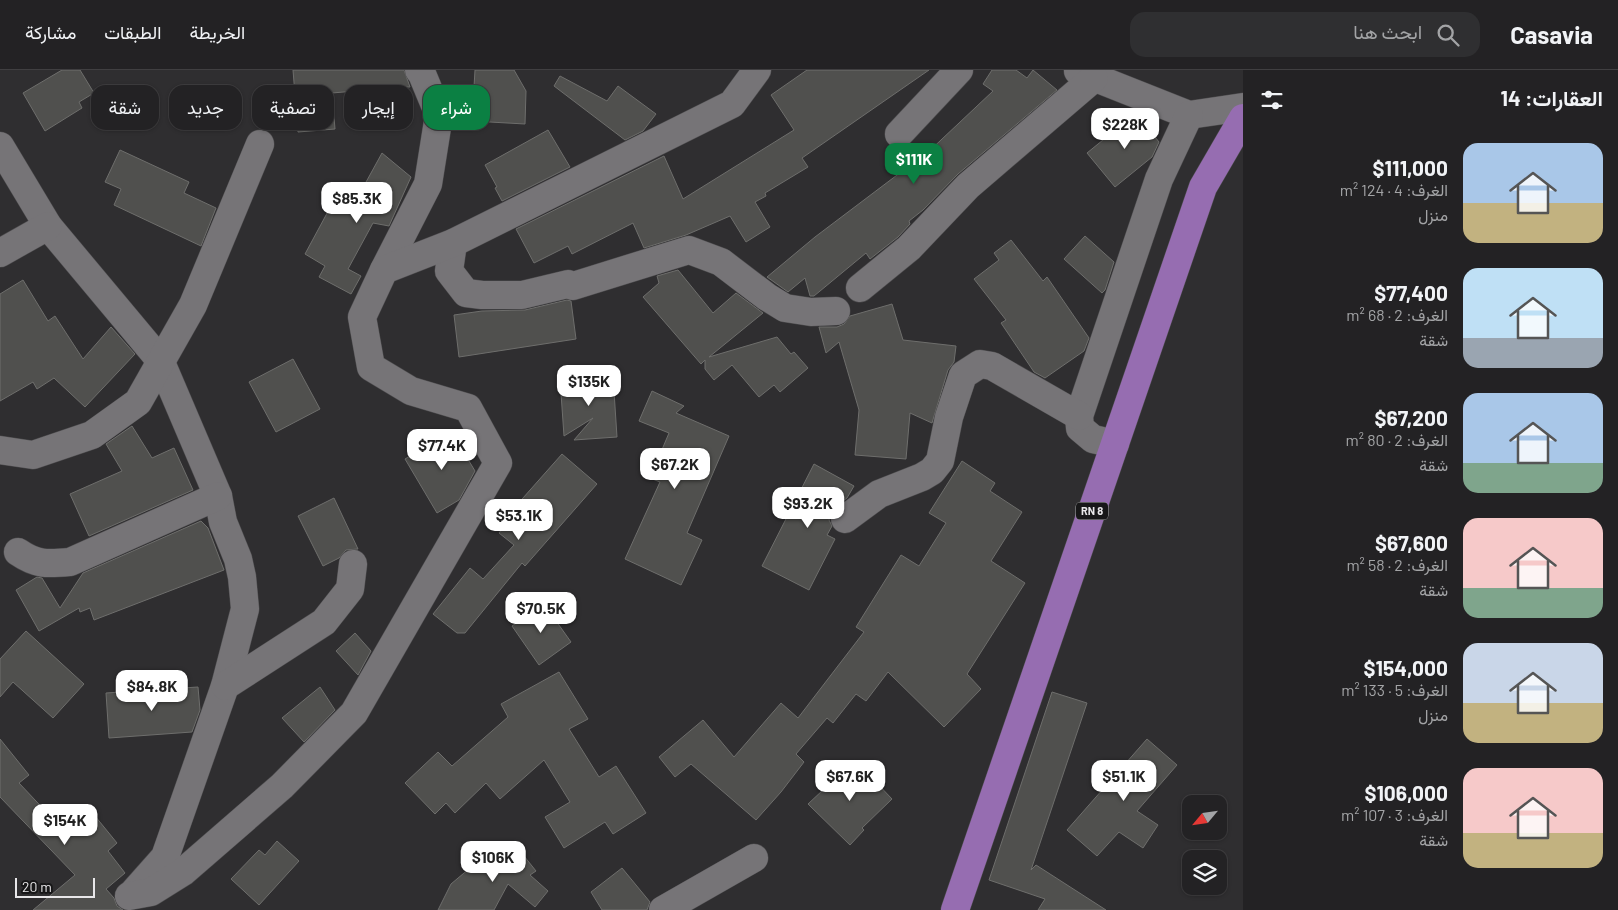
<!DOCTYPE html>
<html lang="ar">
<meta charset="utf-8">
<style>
:root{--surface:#232224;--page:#2f2f31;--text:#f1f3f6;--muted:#a3a4a6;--line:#403f41;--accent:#0b8043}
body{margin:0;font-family:Barlow,Vazirmatn,sans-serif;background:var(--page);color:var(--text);direction:rtl;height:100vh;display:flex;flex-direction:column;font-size:19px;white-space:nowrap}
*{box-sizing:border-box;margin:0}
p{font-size:16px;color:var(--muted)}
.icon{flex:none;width:28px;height:28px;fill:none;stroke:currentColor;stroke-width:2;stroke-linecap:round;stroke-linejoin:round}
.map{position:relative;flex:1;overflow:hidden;direction:ltr}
.drawer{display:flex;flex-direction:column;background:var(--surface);width:375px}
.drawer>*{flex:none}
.banner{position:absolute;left:15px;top:15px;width:475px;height:45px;direction:rtl;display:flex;gap:10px}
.needle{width:32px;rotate:241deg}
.tools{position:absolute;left:1182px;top:725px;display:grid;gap:10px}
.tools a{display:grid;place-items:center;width:45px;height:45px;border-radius:10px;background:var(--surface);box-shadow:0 1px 4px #0004,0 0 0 1px var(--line);font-size:25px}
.scale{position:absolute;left:15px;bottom:12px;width:80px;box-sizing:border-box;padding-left:5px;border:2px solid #e8e7e9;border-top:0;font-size:14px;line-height:18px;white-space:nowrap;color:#e8e7e9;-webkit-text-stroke:4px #171718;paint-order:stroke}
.price{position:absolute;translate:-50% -42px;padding:0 11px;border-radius:10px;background:#fff;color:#222;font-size:16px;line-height:32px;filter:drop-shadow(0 1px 2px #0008)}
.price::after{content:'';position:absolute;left:50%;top:30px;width:15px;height:11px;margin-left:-8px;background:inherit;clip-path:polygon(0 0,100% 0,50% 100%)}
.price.selected{background:var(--accent);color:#fff}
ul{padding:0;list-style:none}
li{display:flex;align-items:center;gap:15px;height:125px;padding:0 15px}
li span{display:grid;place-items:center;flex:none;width:140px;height:100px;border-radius:15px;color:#555}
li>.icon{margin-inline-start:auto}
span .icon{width:60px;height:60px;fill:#fffc;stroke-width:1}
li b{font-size:21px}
h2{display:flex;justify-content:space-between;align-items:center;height:60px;padding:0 15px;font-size:21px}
.tag{padding:0 18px;border-radius:15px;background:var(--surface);box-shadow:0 1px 4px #0004,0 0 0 1px var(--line);font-size:18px;line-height:45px}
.tag.selected{background:var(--accent);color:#fff}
header{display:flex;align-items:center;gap:30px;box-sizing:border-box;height:70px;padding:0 25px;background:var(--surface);border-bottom:1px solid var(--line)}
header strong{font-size:24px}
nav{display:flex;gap:28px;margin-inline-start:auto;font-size:18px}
.search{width:350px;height:45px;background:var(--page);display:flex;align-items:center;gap:12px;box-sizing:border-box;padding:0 18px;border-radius:15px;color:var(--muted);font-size:19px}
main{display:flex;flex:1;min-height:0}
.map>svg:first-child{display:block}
</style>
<header>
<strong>Casavia</strong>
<div class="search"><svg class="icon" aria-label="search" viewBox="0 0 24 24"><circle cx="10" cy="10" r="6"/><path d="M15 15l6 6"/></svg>ابحث هنا</div>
<nav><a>الخريطة</a><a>الطبقات</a><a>مشاركة</a></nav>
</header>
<main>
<section class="drawer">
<h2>العقارات: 14<svg class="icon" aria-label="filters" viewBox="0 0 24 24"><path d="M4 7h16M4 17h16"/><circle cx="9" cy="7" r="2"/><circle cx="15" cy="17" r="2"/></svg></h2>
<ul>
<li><span style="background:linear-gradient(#a9c7e8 60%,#c2b280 0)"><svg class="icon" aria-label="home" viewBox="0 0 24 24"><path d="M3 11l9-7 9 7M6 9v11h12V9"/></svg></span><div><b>$111,000</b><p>الغرف: 4 · 124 m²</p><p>منزل</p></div></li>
<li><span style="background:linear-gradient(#bfe0f5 70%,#9aa5b1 0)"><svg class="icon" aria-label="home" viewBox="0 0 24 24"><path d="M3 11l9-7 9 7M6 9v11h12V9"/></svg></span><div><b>$77,400</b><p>الغرف: 2 · 68 m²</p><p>شقة</p></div></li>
<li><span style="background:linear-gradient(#a9c7e8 70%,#7fa58c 0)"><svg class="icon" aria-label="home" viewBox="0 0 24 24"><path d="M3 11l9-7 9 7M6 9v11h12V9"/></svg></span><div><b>$67,200</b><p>الغرف: 2 · 80 m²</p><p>شقة</p></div></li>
<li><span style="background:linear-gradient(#f6c9c9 70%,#7fa58c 0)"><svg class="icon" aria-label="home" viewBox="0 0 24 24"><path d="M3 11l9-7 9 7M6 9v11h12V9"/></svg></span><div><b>$67,600</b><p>الغرف: 2 · 58 m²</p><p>شقة</p></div></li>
<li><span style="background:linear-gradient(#c9d6e8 60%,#c2b280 0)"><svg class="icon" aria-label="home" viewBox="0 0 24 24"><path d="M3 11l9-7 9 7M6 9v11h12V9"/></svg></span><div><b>$154,000</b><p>الغرف: 5 · 133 m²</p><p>منزل</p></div></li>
<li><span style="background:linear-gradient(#f6c9c9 65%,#c2b280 0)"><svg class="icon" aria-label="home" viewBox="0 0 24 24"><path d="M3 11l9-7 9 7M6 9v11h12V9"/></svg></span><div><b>$106,000</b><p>الغرف: 3 · 107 m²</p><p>شقة</p></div></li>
</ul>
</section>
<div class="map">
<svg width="1243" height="840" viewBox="0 0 1243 840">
<rect width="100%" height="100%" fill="#2f2e30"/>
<g fill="#50504e" stroke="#6e6e6c">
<polygon points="62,0 80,0 94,23 79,32 82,38 45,61 23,23"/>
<polygon points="293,0 404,0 410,17 406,17 408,19 397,46 367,20 332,23 335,59 298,62"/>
<polygon points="475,0 514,0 526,21 525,54 472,51"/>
<polygon points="807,0 929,0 802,88 808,97 765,123 766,126 755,132 770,157 746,172 730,146 686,165 644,178 633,153 572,184 568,176 534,193 516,159 664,86 683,129 794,60 771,25"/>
<polygon points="992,0 1016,0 1027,8 1033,0 1057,20 958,104 923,140 909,151 910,154 898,167 870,189 866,183 814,226 810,226 805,208 788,222 767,207 815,167 905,99 907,102 993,21 983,14"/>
<polygon points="560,6 607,31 618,16 656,44 643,61 625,70 554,16"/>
<polygon points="1136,43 1159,72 1152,87 1115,117 1087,83"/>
<polygon points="548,60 570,97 502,131 495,118 497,117 485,95"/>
<polygon points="120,80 189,112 184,123 216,138 201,176 114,135 121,119 105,112"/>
<polygon points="382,83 411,107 389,156 373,153 348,199 361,206 351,224 319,207 325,196 305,184 332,134 349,143"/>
<polygon points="1085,166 1114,192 1105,220 1102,223 1064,189"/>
<polygon points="1011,170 1043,211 1047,207 1089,268 1084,281 1045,308 1034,302 1001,253 1006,250 974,209 999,190 994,183"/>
<polygon points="678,200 713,243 736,223 763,243 709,287 777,267 791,284 794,282 808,298 780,322 774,315 759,327 732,295 714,310 705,299 705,290 701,294 643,227 659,213 657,206"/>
<polygon points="23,210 48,251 55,246 83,289 111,257 135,284 85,337 54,308 37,319 33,312 0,331 0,224"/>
<polygon points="567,230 571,231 576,269 459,287 454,245 482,241 525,240"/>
<polygon points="892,234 903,270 956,276 954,292 948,300 932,353 910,343 906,389 855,385 859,340 839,272 826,283 819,257 837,257 844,254 850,246"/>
<polygon points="293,289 320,339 276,362 249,312"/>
<polygon points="613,306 617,367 574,370 593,348 564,366 560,309"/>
<polygon points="652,321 684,336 676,343 729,366 687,463 702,470 681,515 625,489 660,412 650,408 669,363 639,351"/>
<polygon points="132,356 152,388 174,378 193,420 89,466 70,424 122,401 106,374"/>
<polygon points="451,361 475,401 459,430 437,443 405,389"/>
<polygon points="562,384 597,414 525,496 522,493 465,563 457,563 433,544 470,498 483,509 514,475 499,463 520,437 517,439 515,437"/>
<polygon points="962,391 995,413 990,421 1022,442 991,491 1025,513 967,604 981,619 944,657 888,602 866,631 856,624 833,653 827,648 796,684 804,692 781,722 756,750 691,694 675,707 659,687 703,650 734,687 781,633 798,648 864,562 856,557 901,485 919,496 946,453 929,443"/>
<polygon points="814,394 854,416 847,428 836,436 831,443 829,450 832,456 827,465 835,469 809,520 762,496"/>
<polygon points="334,428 358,479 346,480 339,488 323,496 298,446"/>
<polygon points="201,451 208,458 224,500 94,550 90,538 80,542 79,538 39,561 16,520 37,507 42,508 60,538 83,503"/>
<polygon points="544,534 571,572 539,595 512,556"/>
<polygon points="26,561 84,614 53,648 13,612 0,627 0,589"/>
<polygon points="355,563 371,581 358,605 336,581"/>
<polygon points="559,602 588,649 569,659 599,707 616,696 646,743 613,764 605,752 564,778 545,747 570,732 544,690 500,729 486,713 455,743 446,733 435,744 405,713 438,682 452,696 508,647 501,634"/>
<polygon points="198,617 200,640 192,662 109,668 106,623"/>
<polygon points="320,617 335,640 304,672 282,648"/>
<polygon points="1052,622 1087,633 1031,800 1036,795 1106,840 1038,840 1045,829 989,810"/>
<polygon points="0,669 29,705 19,713 69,766 95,746 117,773 108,781 125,803 106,819 114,828 117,836 123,840 33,840 75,805 0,727"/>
<polygon points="1147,669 1177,695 1137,741 1158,755 1143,778 1119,762 1097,786 1067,760"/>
<polygon points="855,690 892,729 862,758 864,760 850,775 808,734"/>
<polygon points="277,771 299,791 259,835 231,809 259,780 265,785"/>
<polygon points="496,776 508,791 520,781 536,801 530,805 548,821 535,837 508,814 494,840 438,840 451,814"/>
<polygon points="622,798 650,832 647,840 602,840 591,822"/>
</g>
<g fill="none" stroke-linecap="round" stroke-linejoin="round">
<defs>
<g id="minor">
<polyline points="1078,1 1189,45 1243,37"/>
<polyline points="899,64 959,0"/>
<polyline points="0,76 48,156 160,290 218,426 223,452 238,489 242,507 245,539 225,616 165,787 133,823"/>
<polyline points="453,173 449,201 466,223 482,225 522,225 568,214 573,216 689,180 721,192 767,227 785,238 811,242 836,241"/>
<polyline points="0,183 48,156"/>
<polyline points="384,200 428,114 439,45 422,4 419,0"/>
<polyline points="860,218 909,178 968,116 1094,8"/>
<polyline points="1115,374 1093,369 1080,358 1079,346 1159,109 1189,45"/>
<polyline points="0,380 33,385 92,365 138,332 193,235 260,74"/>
<polyline points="845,449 879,424 922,407 932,401 940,391 949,347 963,305 980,294 992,296 1079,346"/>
<path d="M18,482C37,495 47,494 70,492L218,426"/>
<polyline points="225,616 324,552 350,519 353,494"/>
<polyline points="129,826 151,822 183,802 282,716 354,643 498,393 468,338 411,321 371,297 362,247 384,200 453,173 732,34 757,0"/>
<polyline points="663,840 754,788"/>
</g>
<polyline id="primary" points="955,840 1203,117 1243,48"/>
</defs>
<use href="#minor" stroke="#4d4c4e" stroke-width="29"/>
<use href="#primary" stroke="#4d4c4e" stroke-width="29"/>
<use href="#minor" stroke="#767477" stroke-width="28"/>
<use href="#primary" stroke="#966db1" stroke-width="28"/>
</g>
<g text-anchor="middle" stroke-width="5" stroke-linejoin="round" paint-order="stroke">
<rect fill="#171718" stroke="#a9a9aa" stroke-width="1" x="1076" y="432.5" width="32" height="17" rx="4"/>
<g font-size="11" font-weight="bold" fill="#e8e7e9">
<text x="1092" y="445">RN 8</text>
</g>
</g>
</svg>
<div class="tools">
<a><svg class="needle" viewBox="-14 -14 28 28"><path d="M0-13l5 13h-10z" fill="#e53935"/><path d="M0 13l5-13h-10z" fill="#a3a4a6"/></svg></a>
<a><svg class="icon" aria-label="layers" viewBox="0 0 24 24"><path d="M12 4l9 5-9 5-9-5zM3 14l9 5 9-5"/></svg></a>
</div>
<div class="scale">20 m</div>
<b class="price" style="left:1125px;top:80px">$228K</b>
<b class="price selected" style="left:914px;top:115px">$111K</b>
<b class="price" style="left:357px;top:154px">$85.3K</b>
<b class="price" style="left:589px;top:337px">$135K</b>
<b class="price" style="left:442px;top:401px">$77.4K</b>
<b class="price" style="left:675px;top:420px">$67.2K</b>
<b class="price" style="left:808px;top:459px">$93.2K</b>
<b class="price" style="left:519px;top:471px">$53.1K</b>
<b class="price" style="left:541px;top:564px">$70.5K</b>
<b class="price" style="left:152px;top:642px">$84.8K</b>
<b class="price" style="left:850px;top:732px">$67.6K</b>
<b class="price" style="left:1124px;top:732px">$51.1K</b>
<b class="price" style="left:65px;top:776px">$154K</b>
<b class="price" style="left:493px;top:813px">$106K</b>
<div class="banner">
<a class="tag selected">شراء</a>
<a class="tag">إيجار</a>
<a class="tag">تصفية</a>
<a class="tag">جديد</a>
<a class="tag">شقة</a>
</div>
</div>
</main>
